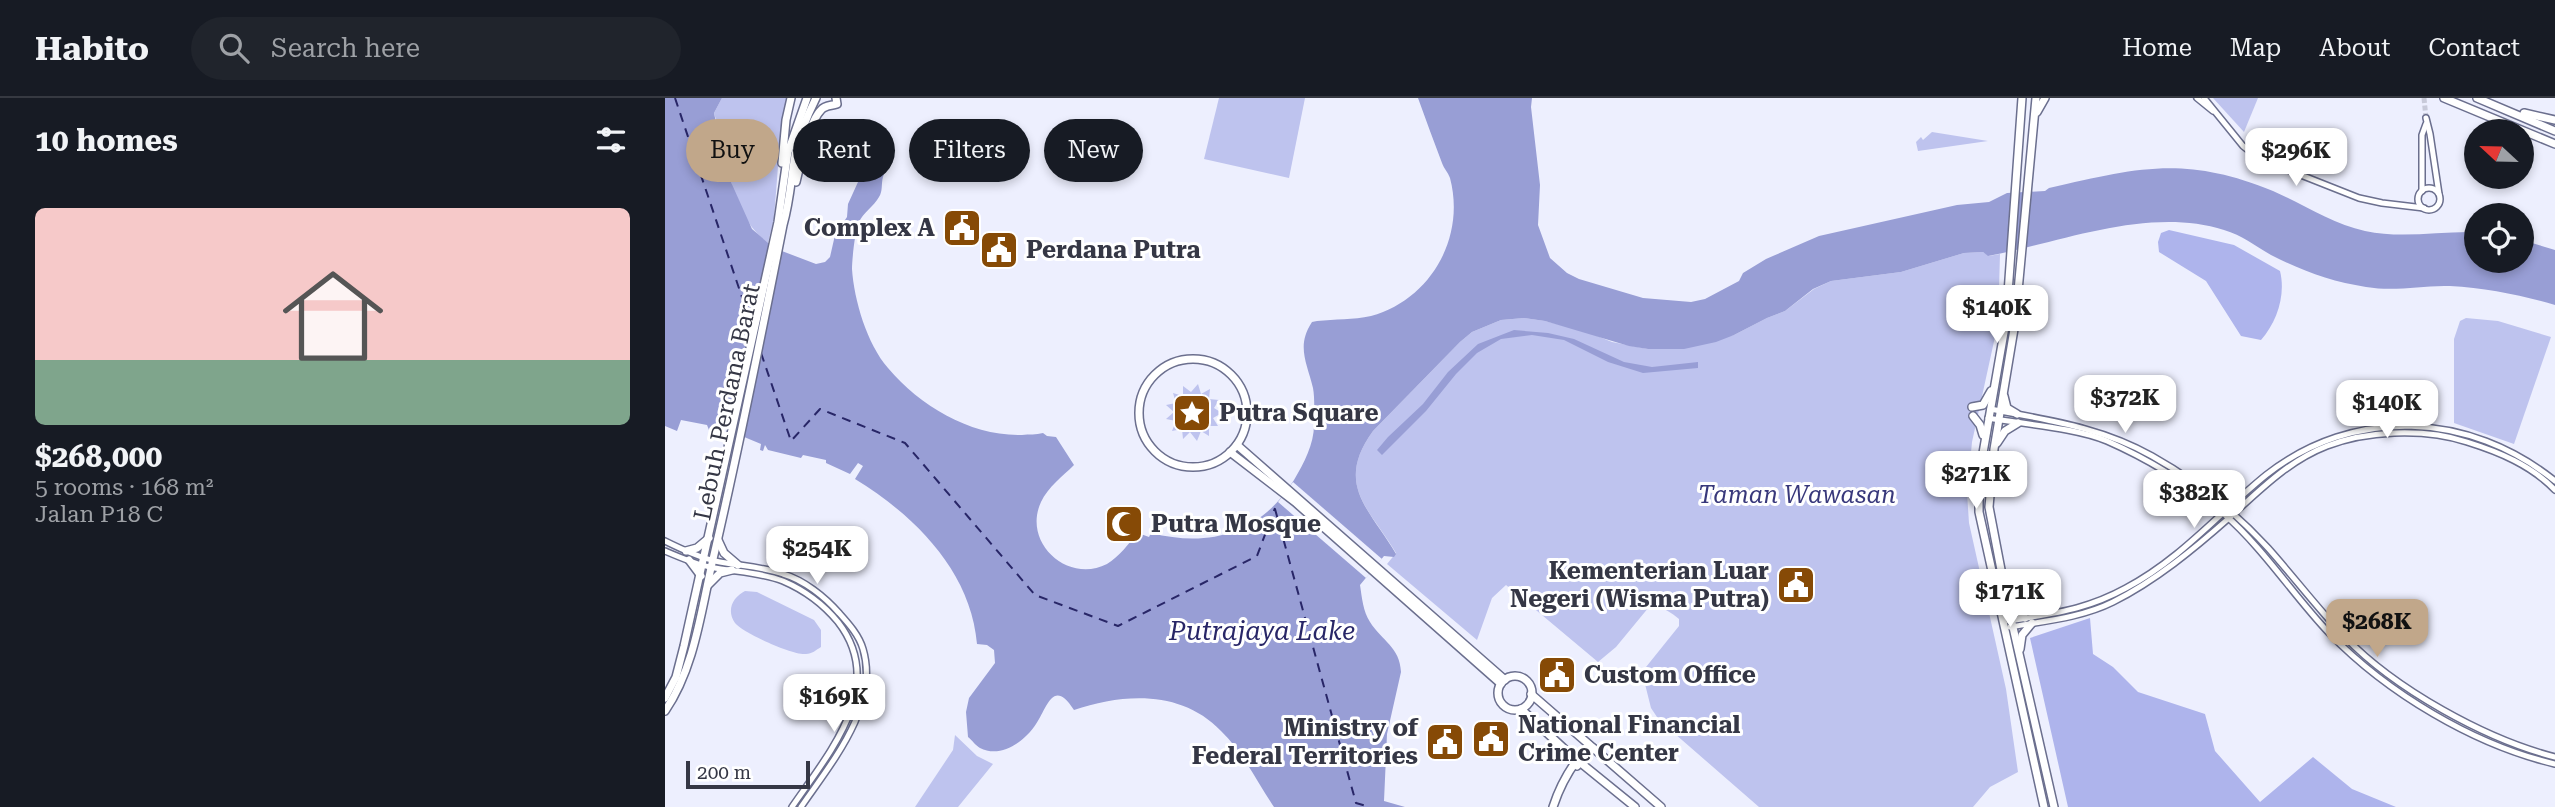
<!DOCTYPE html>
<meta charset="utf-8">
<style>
:root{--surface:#171b24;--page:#20242c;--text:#f1f3f6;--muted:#9ea1a6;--line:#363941;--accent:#c1a78a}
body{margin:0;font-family:"Roboto Serif",serif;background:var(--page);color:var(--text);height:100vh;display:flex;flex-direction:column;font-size:26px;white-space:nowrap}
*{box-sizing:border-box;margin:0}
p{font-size:23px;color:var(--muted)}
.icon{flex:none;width:38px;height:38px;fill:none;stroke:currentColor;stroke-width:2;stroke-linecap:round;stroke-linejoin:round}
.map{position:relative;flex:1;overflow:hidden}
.details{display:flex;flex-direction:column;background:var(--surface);width:665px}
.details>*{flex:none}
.top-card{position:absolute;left:21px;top:21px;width:665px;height:63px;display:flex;gap:14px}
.needle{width:46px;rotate:292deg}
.controls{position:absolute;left:1799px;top:21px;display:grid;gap:14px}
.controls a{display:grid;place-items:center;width:70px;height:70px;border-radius:50%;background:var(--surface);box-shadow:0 4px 10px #0003;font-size:35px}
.scale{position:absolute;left:21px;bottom:18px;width:124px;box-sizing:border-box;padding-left:7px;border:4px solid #353745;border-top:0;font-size:19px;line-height:24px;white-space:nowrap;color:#353745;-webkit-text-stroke:5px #fff;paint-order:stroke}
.price{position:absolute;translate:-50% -60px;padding:0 16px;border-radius:14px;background:#fff;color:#222;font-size:23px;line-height:46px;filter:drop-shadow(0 2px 4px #0008)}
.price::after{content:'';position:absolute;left:50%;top:42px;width:21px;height:16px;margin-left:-10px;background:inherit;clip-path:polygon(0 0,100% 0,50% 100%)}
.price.selected{background:var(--accent);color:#111}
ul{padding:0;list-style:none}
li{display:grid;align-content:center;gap:14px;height:371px;padding:0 35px}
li+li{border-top:2px solid var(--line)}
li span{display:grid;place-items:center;height:217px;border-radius:10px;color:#555}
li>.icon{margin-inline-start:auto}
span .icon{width:126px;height:126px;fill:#fffc;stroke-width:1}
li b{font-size:30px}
h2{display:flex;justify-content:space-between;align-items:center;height:84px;padding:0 35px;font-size:30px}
.chip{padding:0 24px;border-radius:32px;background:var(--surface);box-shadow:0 4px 10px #0003;font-size:24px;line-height:63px}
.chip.selected{background:var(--accent);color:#111}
header{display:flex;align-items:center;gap:42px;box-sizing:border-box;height:98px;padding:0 35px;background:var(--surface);border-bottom:2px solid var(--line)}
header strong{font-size:33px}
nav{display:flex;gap:38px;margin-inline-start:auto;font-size:24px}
.search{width:490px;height:63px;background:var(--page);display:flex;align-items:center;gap:18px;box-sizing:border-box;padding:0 24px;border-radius:38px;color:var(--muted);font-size:26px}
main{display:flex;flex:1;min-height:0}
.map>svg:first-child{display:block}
</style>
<header>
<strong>Habito</strong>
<div class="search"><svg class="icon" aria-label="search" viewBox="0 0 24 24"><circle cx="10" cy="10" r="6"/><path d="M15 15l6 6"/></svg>Search here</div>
<nav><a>Home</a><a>Map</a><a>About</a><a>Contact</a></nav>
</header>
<main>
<section class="details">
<h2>10 homes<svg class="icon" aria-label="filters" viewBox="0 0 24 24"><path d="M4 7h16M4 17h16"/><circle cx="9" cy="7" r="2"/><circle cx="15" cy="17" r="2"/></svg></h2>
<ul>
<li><span style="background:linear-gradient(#f6c9c9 70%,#7fa58c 0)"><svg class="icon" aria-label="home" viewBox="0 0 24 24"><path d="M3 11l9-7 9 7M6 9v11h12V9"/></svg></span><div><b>$268,000</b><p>5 rooms · 168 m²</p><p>Jalan P18 C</p></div></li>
</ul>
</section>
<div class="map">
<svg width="1890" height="709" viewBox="0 0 1890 709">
<rect width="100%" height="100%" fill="#edeffe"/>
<g fill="#bec3ee">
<path d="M57,0H123L116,30L109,120L103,145C63,115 63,58 49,15Z"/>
<polygon points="554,0 640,0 624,80 539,61"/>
<polygon points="1548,0 1593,0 1579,34"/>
<polygon points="1267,34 1323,43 1253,53 1251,44 1256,39 1258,42"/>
<path d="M1318,154L1324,158L1335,156L1333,225L1307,344L1302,395L1304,425L1341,591L1353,674L1325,689L1308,709H1094L994,622L986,610L977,574L1014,528V521C1006,514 995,507 984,509L951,549L933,564L841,487L827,500L812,542L722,466L731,455C705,411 669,387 708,333L795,244L807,234L836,222L859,220L880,223L920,233L947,244L983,251L1069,237L1102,220L1120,213L1149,191L1166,183L1236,174L1299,155Z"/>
<polygon points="1801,220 1833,223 1886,239 1849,346 1789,325 1789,241 1795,223"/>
<polygon points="533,286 536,296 545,291 544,301 554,302 549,310 557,315 548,320 553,328 544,328 544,338 536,333 532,343 525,334 518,341 517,331 507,333 511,323 501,321 509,314 501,307 511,305 508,295 518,298 518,288 526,294"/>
<path d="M80,493L92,494L149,522L156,532V549C151,552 147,556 141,556C129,558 78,535 70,525C61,512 68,499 80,493Z"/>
<polygon points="290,637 312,658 328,666 293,709 250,709 288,652"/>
</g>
<g fill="#aeb4ec">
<path d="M1504,132L1569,147L1615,173C1621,197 1612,224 1596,242L1576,238L1541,183L1494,154L1493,144L1496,135Z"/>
<polygon points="1425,520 1428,556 1448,569 1473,594 1540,616 1550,653 1595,704 1648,659 1687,691 1731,709 1403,709 1365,540"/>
</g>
<g fill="#989ed5">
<path d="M0,0H57L49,15L61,73L87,131L109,150L151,166L160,164L165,159L170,137L182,119L183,106L193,84L192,68L199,54L212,40C244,41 222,64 218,79C216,86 218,93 214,99C209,108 198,115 194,124C190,132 187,162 187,171C189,202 202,246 223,270C256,309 306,338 357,337C364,336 371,337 378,335L382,338L391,339L409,367C398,378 383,389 376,404C357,445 403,486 442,466C454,459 464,445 473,435L484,439L486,435C546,450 596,435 629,382C639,365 649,346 649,327C649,315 650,301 648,290C642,265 631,248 647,224L652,223C670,221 688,222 706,218C765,202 801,140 785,80C783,74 779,71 777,65C769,44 761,22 753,0H867L866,9L875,87L873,127L885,160L902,175L914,181L978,200L1026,204L1040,201L1074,183L1078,175L1101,161L1154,138L1292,107L1324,104L1342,95L1380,93L1384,90C1473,70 1519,57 1608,93C1638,106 1668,126 1700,133C1737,141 1774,133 1811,134V163H1857V142L1890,152V207C1856,197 1821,190 1785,188C1756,187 1732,194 1701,189C1667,184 1637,173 1606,157C1590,148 1577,137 1559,132C1484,108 1397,144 1323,158L1318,154L1299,155L1236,174L1166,183L1148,191L1120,213L1102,220L1069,237L1051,244L1019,251H983L964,248L880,223L859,220L836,222L807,234L795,244L708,333C669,387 705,411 731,456L729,459L719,458L695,487C697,500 698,513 705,524C717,543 735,549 736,574L722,636L719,703L740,709H609C592,684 578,654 556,633C517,592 459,595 409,612C388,579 382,610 371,626C360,643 336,661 315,650C311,648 307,642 303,639L301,614L304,600L330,565L329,552L322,547L312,546C306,473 249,417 190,381L198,368L193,365L185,376L161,365V362L138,357L136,360L103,352L100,347L98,353L95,352L96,346L72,336L64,328L52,326L44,332L42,327L16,322L12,333L0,328Z"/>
<polygon points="849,232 883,235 909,241 959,264 987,269 1033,264 1033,270 978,275 943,264 899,242 867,237 836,241 812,255 791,276 761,313 717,357 712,352 723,339 758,306 783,274 813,246"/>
</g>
<polygon fill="#edeffe" points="628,384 717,461 701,480 613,404"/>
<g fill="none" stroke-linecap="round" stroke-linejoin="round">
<g stroke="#282667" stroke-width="2" stroke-dasharray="9 7" stroke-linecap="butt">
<polyline points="10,0 86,226"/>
<polyline points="96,255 126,343 155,311 240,345 370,497 453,528 592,458 610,410"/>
<polyline points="610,411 691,705 705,709"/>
</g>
<polyline stroke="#c8cad9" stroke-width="5" stroke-dasharray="5 2.5" stroke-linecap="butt" points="1759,0 1761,20"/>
<defs>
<g id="minor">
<polyline points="1532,0 1548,13"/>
<polyline points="1539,0 1578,48 1593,60 1694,100 1717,105 1759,110"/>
<polyline points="1761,20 1765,36 1774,96"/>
<circle cx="1764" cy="101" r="11"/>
<polyline points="1757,93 1757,37 1761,26"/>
<path d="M1325,311C1382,322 1436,329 1487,358C1530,382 1570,414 1603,450C1629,479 1653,511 1680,539C1730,591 1820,641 1890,659"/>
<path d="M1323,320C1357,326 1412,330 1442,343C1483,361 1525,387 1559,416C1599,451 1628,497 1664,535C1722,595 1809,647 1890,666"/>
<path d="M0,443C16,451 33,459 50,463C72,468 96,468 118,476C139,482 160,499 174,515C183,525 194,537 198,551C215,608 166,665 136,709"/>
<path d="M0,453C14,459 30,466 45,469C69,474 95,474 118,483C139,492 159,507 173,524C223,588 164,655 127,709"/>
<path d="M1344,523C1389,515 1421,512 1461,490C1516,461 1554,415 1601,377C1689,308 1805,314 1890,383"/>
<path d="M1345,529C1379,523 1416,520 1448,504C1490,483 1529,451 1564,420C1594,393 1623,363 1662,348C1683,340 1706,336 1729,335C1755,334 1778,336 1802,344C1834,354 1866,367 1890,392"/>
</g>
<g id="major">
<polyline points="1357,0 1341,223 1314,378 1314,414 1379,709"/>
<polyline points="1371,0 1350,225 1329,351 1324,409 1342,503 1389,709"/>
<polyline points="1779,0 1890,46"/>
<polyline points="1812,0 1890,33"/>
<polyline points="1372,14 1380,0"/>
<polyline points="1859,15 1890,22"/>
<polyline points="117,65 121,22 126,0"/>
<path d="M131,84C135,67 144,24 156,12C160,7 166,8 172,6L171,0"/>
<circle cx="528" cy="315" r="54"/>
<polyline points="1339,298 1342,310 1352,316"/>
<polyline points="1307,309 1318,307 1326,293"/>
<polyline points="1308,318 1315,327 1318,337"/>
<polyline points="1332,345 1340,333 1353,325"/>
<polyline points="572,347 840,582"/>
<polyline points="565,354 630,404 836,586"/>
<polyline points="53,442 59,455 73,467"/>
<polyline points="21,453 32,450 44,440"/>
<polyline points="24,462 36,478"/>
<polyline points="43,487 55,475 67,472"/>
<polyline points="1344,507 1360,520"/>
<polyline points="1355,551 1357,537 1367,525"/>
<circle cx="850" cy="595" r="17"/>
<polyline points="866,596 996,709"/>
<polyline points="0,600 11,579 19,548 113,124 123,54 142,0"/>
<polyline points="856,611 906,657 970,709"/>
<path d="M0,613C30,569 36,512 48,461C74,350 96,239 118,127C125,103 126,80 130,57C134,37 142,18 151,0"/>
<polyline points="912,668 928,650"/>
<path d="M888,709C896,684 907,666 924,647"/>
</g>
</defs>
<use href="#minor" stroke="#6b6f8e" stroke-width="8"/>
<use href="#major" stroke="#6b6f8e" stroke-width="10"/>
<use href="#minor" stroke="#fff" stroke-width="5"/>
<use href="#major" stroke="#fff" stroke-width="7"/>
</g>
<defs>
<symbol id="civic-square" viewBox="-11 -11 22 22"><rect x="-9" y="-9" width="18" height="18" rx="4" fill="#864a06" stroke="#fff"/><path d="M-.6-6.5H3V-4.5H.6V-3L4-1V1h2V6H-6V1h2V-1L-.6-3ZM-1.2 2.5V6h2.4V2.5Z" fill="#fff"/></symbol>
<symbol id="sight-square" viewBox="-11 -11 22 22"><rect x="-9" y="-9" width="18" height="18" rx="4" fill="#864a06" stroke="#fff"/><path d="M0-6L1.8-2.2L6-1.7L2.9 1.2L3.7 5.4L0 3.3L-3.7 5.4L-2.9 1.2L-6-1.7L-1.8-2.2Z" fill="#fff"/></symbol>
<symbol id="mosque-square" viewBox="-11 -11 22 22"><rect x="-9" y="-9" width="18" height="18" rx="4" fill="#864a06" stroke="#fff"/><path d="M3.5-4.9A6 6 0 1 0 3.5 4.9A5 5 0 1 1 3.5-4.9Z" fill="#fff"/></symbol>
</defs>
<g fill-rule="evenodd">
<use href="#civic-square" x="275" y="108" width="44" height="44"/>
<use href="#civic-square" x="312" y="130" width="44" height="44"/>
<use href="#sight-square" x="505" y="293" width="44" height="44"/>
<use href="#mosque-square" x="437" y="404" width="44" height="44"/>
<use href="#civic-square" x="1109" y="465" width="44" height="44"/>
<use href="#civic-square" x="870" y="555" width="44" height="44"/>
<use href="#civic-square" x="804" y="619" width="44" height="44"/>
<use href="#civic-square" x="758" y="622" width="44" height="44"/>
</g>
<g text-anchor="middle" stroke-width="6" stroke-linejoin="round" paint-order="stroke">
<g font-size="24" font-weight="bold" fill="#353745" stroke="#fff" text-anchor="start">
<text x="270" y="138" text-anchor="end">Complex A</text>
<text x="361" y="160">Perdana Putra</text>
<text x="554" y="323">Putra Square</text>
<text x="486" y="434">Putra Mosque</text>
<text x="1104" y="481" text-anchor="end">Kementerian Luar<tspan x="1104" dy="28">Negeri (Wisma Putra)</tspan></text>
<text x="919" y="585">Custom Office</text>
<text x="853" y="635">National Financial<tspan x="853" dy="28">Crime Center</tspan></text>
<text x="753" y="638" text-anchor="end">Ministry of<tspan x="753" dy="28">Federal Territories</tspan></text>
</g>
<g font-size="24" fill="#353745" stroke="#fff">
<text transform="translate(62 304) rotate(-78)" y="8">Lebuh Perdana Barat</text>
</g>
<g font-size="24" font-style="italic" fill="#38387b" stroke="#fff">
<text x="1132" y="405">Taman Wawasan</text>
</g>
<g font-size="26" font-style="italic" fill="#282667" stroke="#fff">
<text x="597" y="542">Putrajaya Lake</text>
</g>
</g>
</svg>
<div class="controls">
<a><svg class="needle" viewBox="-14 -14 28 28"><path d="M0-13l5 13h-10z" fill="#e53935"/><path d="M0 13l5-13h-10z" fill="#9ea1a6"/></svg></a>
<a><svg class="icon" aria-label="locate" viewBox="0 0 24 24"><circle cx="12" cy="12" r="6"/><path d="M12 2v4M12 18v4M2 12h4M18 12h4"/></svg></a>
</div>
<div class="scale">200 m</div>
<b class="price" style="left:1631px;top:90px">$296K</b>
<b class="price" style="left:1332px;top:247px">$140K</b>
<b class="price" style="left:1460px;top:337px">$372K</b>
<b class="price" style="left:1722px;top:342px">$140K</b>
<b class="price" style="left:1311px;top:413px">$271K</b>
<b class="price" style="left:1529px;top:432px">$382K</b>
<b class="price" style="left:152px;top:488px">$254K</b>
<b class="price" style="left:1345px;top:531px">$171K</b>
<b class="price selected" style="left:1712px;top:561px">$268K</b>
<b class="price" style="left:169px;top:636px">$169K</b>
<div class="top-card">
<a class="chip selected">Buy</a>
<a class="chip">Rent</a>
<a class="chip">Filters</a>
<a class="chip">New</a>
</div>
</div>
</main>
